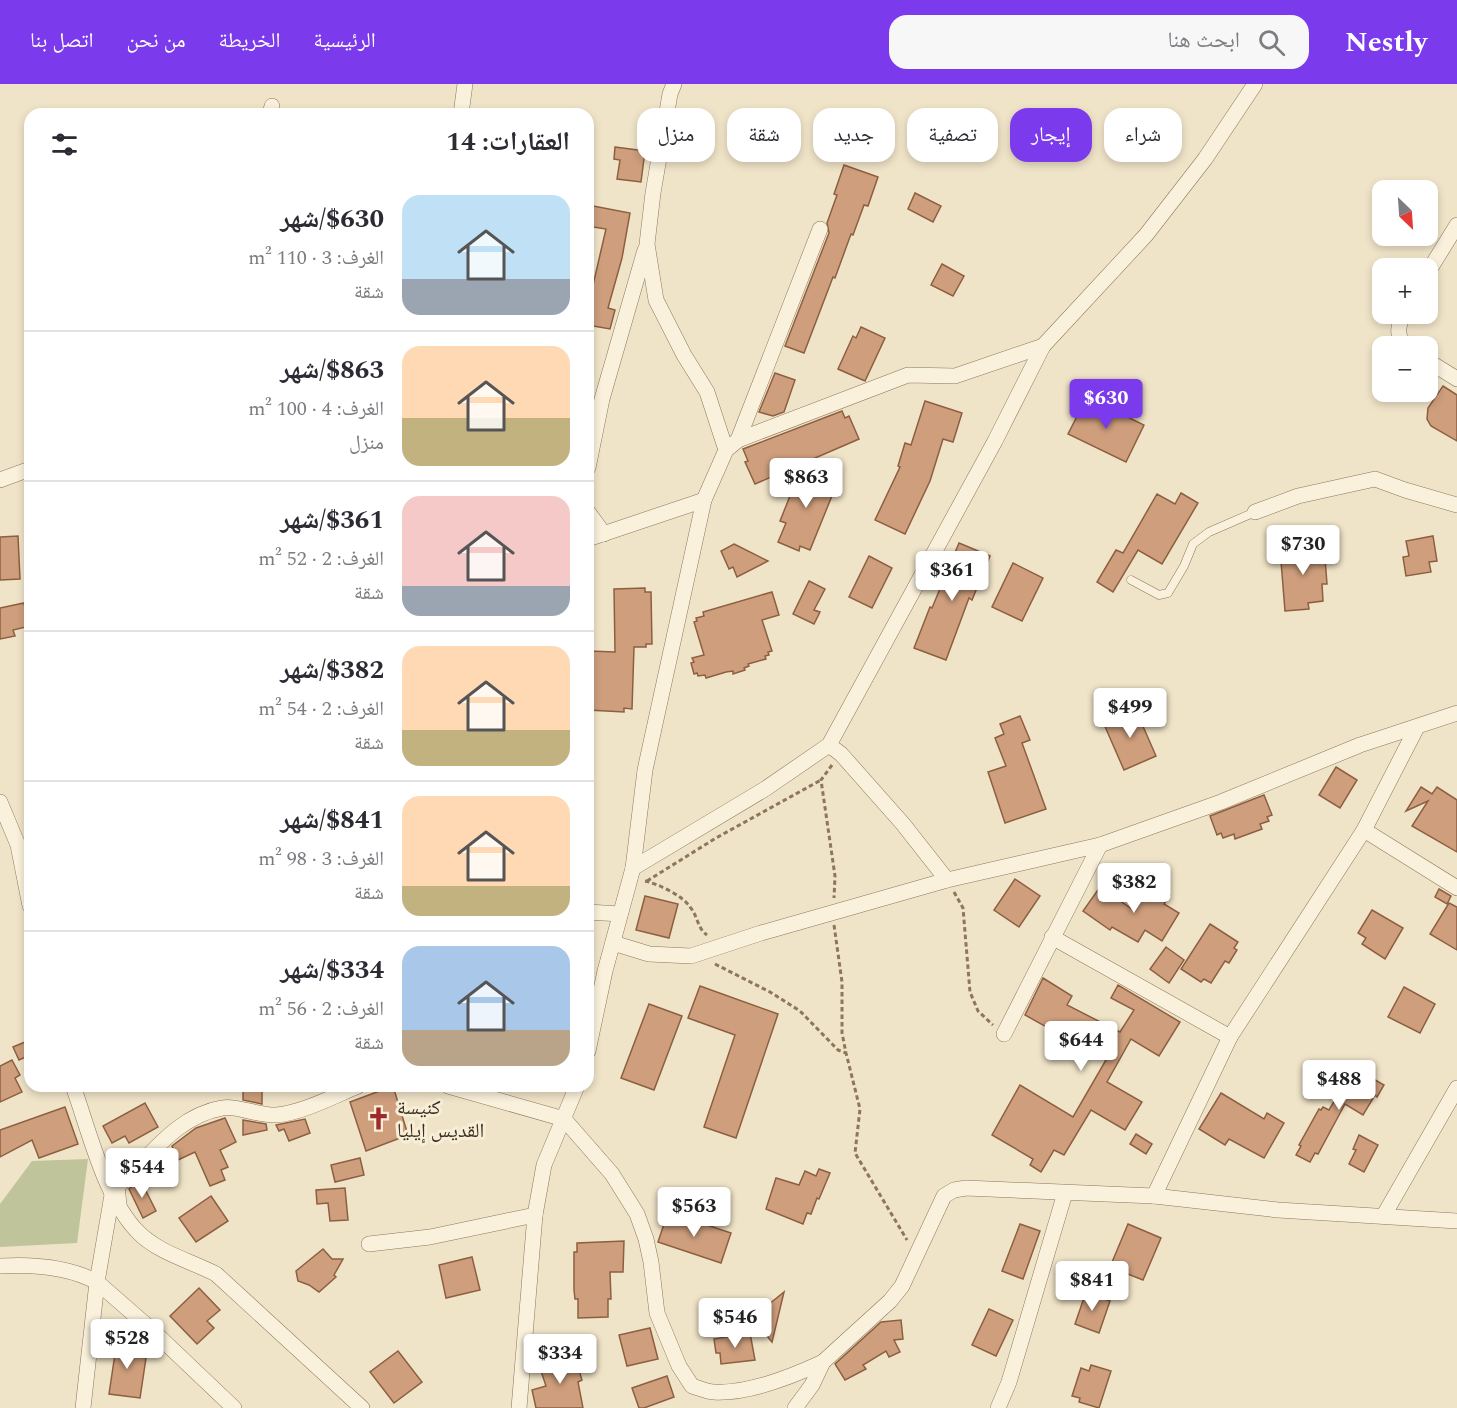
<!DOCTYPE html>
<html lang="ar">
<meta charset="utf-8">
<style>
:root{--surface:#fff;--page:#f7f7f7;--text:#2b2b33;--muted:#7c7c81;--line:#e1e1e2;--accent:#7c3aed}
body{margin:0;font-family:Spectral,"Noto Naskh Arabic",serif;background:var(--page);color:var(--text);direction:rtl;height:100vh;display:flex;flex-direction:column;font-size:22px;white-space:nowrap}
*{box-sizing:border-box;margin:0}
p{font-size:20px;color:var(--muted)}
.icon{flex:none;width:33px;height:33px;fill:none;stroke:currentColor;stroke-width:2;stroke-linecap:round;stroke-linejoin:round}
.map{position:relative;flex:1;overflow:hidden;direction:ltr}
.drawer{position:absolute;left:24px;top:24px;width:570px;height:984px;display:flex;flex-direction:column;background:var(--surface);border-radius:18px;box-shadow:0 3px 9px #0003;direction:rtl}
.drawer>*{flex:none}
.guide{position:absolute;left:612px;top:24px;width:570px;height:54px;direction:rtl;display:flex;gap:12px}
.needle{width:39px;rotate:155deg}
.buttons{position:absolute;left:1372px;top:96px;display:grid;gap:12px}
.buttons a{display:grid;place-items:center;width:66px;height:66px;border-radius:12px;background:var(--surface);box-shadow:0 3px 9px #0003;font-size:30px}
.price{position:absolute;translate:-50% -51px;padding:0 14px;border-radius:6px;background:#fff;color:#222;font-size:20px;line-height:39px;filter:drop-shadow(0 2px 3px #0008)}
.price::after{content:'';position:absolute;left:50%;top:36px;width:18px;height:14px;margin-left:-9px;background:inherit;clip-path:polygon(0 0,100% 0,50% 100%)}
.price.active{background:var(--accent);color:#fff}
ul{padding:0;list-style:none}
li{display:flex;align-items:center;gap:18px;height:150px;padding:0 24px}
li+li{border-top:2px solid var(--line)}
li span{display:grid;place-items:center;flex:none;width:168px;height:120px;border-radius:18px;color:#555}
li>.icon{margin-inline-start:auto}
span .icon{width:72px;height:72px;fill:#fffc;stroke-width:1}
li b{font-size:26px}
h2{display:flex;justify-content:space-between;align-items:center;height:72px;padding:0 24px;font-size:26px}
.tag{padding:0 21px;border-radius:18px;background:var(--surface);box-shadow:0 3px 9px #0003;font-size:21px;line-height:54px}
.tag.active{background:var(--accent);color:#fff}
header{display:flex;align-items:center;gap:36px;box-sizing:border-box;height:84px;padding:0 30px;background:var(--accent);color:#fff}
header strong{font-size:28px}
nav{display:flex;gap:33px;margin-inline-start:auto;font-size:21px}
.search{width:420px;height:54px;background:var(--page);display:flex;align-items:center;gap:15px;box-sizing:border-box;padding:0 21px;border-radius:18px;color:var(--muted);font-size:22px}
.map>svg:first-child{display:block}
</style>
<header>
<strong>Nestly</strong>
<div class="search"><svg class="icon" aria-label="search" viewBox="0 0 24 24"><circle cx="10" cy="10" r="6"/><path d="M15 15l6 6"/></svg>ابحث هنا</div>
<nav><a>الرئيسية</a><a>الخريطة</a><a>من نحن</a><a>اتصل بنا</a></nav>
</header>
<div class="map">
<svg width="1457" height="1324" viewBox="0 0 1457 1324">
<rect width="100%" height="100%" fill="#f0e4c8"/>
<polygon fill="#bfc49a" points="88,1075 77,1159 0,1163 0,1120 32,1077"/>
<g fill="#cf9f7d" stroke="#8d5f41" stroke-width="1.5">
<polygon points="615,63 645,67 641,98 617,95 620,76 614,75"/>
<polygon points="844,81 878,93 868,122 864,121 853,151 851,150 835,194 833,193 804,269 785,262 829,149 827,139 837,111 834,110"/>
<polygon points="915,109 941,122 933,138 908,125"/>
<polygon points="588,121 630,129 622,174 608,224 615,226 610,245 588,241 588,199 593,201 606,145 588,142"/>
<polygon points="942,180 964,192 953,212 931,201"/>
<polygon points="861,243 885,254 865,297 838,285 853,252 856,254"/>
<polygon points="775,289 795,296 784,328 773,332 759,328"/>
<polygon points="1443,302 1457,311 1457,357 1431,342 1427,335 1428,324"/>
<polygon points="1087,313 1144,341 1126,378 1068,350"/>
<polygon points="925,317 962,329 953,358 943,355 930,397 905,450 875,436 900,383 898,382 905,359 911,361"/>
<polygon points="842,327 845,334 849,332 859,355 755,400 745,378 748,377 743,365"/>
<polygon points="802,382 832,395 830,400 836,402 810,466 800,462 799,467 778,458 786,439 780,437"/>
<polygon points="1181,409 1198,419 1162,480 1138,466 1113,508 1097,498 1116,466 1123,469 1157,410 1175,420"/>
<polygon points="18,452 20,495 0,496 0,453"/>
<polygon points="1433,452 1437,477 1429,478 1431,488 1406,492 1403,473 1409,472 1406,457"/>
<polygon points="959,459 990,472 972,516 969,514 946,576 914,564 930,523 932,524"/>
<polygon points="734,460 768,477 737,493 733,483 729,485 721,467"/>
<polygon points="1324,461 1327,500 1322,500 1323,517 1308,519 1309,525 1285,527 1280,465"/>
<polygon points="869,472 892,484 872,524 849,513"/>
<polygon points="1013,479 1043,494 1022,537 992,523"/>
<polygon points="809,497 825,505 814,526 820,528 814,540 793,530"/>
<polygon points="645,504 645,508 651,508 652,560 646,560 646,563 634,563 632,625 624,624 624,628 588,626 589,567 615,568 614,505"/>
<polygon points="772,508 779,531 762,536 772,567 768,568 769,571 765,572 766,575 748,580 749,582 744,584 745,586 733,590 733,587 726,588 706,594 705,591 698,592 697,589 694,590 691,579 694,578 692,574 704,571 694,538 697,537 696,534 704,532 703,528"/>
<polygon points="24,519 25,524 30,523 30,542 13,546 15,552 0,555 0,524"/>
<polygon points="1135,624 1156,672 1124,686 1103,638"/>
<polygon points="1020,632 1030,656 1022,659 1046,725 1005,739 988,688 1006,682 995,654 1004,650 1000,640"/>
<polygon points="1336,683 1357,696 1340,724 1319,711"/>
<polygon points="1421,703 1432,710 1437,703 1457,716 1457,768 1412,742 1428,717 1406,727"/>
<polygon points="1264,711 1272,731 1267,733 1269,737 1260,740 1262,745 1235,755 1234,750 1223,754 1221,749 1217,751 1210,732"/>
<polygon points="1015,795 1040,812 1019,843 994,826"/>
<polygon points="1151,800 1170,811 1164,820 1179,829 1162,857 1145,846 1138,858 1112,843 1110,846 1083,827 1100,803 1135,827"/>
<polygon points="1439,805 1451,812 1447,820 1435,813"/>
<polygon points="645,812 678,820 669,854 636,846"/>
<polygon points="1449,819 1457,823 1457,866 1430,850"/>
<polygon points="1372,826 1403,844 1385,875 1362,860 1366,854 1358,849"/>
<polygon points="1210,840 1238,858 1234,864 1237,866 1229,879 1225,877 1211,899 1204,895 1201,898 1181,885"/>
<polygon points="1166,863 1184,876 1169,899 1150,885"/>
<polygon points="1043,894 1072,912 1067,921 1120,948 1134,926 1111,914 1118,901 1180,938 1159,972 1131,955 1107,998 1142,1018 1125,1046 1091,1026 1064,1071 1054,1066 1041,1088 1030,1081 1033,1075 992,1051 1020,1001 1073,1033 1106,976 1025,931"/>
<polygon points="700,902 778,930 736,1054 704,1043 735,951 688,934"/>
<polygon points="1404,903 1435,920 1420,949 1388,933"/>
<polygon points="649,920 682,932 654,1006 621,994"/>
<polygon points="25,958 30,971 19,976 13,963"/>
<polygon points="12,976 20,991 15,994 22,1008 0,1018 0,982"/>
<polygon points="1351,982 1384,1001 1377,1013 1375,1011 1363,1031 1345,1020 1318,1070 1315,1069 1310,1078 1296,1071 1301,1062 1299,1061 1319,1025 1321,1026 1323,1023 1329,1026 1347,996 1344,994"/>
<polygon points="243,1002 262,1002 262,1020 243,1016"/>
<polygon points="393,1002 408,1051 366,1067 350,1018"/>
<polygon points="1221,1009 1264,1035 1267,1029 1284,1039 1264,1074 1229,1055 1225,1061 1199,1045"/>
<polygon points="145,1019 158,1043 129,1059 125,1052 112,1059 103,1042"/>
<polygon points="65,1023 78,1060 39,1074 32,1056 0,1073 0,1046"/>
<polygon points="225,1034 236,1058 220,1066 228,1083 221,1086 225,1096 210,1102 195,1068 178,1076 172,1062 196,1044"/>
<polygon points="305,1035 310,1049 289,1057 284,1045 279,1047 276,1041"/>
<polygon points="243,1036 266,1040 267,1046 243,1051"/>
<polygon points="1136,1050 1152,1060 1146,1070 1130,1060"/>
<polygon points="1359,1051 1378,1061 1364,1088 1349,1080 1356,1066 1353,1065"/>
<polygon points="360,1074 364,1091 335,1098 331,1081"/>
<polygon points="819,1085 830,1089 819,1115 817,1114 811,1130 807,1129 803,1140 766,1125 776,1094 799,1101 805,1087 816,1092"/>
<polygon points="140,1095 156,1127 143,1134 129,1105"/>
<polygon points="345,1104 348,1136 330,1137 328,1119 317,1120 316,1106"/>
<polygon points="211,1112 228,1137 196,1158 179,1134"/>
<polygon points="668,1128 731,1149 721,1179 658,1158"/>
<polygon points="1020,1140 1040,1147 1023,1195 1002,1187"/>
<polygon points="1128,1140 1161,1154 1143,1196 1110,1183"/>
<polygon points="624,1157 623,1188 610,1188 611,1215 608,1215 608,1233 578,1234 578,1215 575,1215 574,1206 574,1168 577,1168 577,1159"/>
<polygon points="323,1165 332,1175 343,1175 334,1191 336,1193 319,1208 309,1201 298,1197 296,1187"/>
<polygon points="472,1173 480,1206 446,1214 439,1181"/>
<polygon points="199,1204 220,1226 207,1237 214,1244 197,1260 170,1232"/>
<polygon points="784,1208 772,1258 752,1234"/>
<polygon points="1086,1208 1110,1217 1099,1249 1075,1240"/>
<polygon points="989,1225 1013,1236 996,1272 972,1261"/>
<polygon points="901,1236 903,1255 894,1256 900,1268 889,1273 886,1267 863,1281 866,1285 845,1296 835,1280 881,1238"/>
<polygon points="650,1244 658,1275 627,1282 619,1251"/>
<polygon points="750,1249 755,1276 721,1280 720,1269 716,1269 714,1255"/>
<polygon points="118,1250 132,1252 129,1271 146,1274 140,1314 109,1310"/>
<polygon points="573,1266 582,1296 578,1298 583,1324 536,1324 532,1306 546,1302 540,1284 561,1277 559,1270"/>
<polygon points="398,1267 422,1298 394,1319 370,1288"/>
<polygon points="1091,1281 1111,1287 1099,1324 1079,1318 1080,1314 1072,1312 1081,1284 1089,1287"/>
<polygon points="667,1292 674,1313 644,1324 639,1324 632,1304"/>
</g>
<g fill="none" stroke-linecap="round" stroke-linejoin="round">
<defs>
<polyline id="service" points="1131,496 1159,511 1168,509 1184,482 1193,460 1209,448 1255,428"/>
<g id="minor">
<polyline points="674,0 670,10 653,109 647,160 656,216 684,271 707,308 726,366"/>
<polyline points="270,30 272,22"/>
<polyline points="461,30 465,0"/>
<polyline points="1428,188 1457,141"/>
<path d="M1404,230C1398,242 1395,251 1406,262"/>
<polyline points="1428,277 1457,295"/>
<polyline points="738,356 820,145"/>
<polyline points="588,384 602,315 645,166"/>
<polyline points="0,396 30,385"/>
<polyline points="588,428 604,450"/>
<polyline points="1255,428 1298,412 1375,395 1405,406 1457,421"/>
<polyline points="588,455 704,416"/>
<polyline points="829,661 841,670 903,740 947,796"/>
<polyline points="0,718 18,761 30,822"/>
<polyline points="1364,746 1457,804"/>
<polyline points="633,784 765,705 829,661 995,357 1043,262 1146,151 1205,75 1255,0"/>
<polyline points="588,828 620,830"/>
<polyline points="1052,853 1230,953"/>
<polyline points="613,859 649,870 691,872 761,849 947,796 1100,761 1221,718 1360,661 1457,629"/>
<polyline points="1004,950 1100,761"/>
<polyline points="588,967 605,887 633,784 645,686 704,416 726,366 738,356 908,291 955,292 1043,262"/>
<path d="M73,1002C89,1046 105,1116 139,1149C159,1169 191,1177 216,1190L362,1324"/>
<path d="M448,1002L564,1035L612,1090L637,1130L646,1155L651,1178L657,1229L679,1282L692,1302C699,1304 707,1308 714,1308C748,1310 793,1292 823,1278"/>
<polyline points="1154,1112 1230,953 1364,746 1417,643"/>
<path d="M119,1120L117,1103C149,1074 176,1032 222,1024C236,1021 259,1032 276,1031C302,1029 334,1012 358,1002"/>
<polyline points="1384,1131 1457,1004"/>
<polyline points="369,1160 430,1153 535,1131"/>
<path d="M0,1182C32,1180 69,1183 97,1198L153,1247L234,1324"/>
<polyline points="83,1324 97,1198 112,1111"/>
<polyline points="519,1324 535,1131 544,1081 577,1002"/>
<polyline points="795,1324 812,1301 823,1278 890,1217 902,1202 944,1112 954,1106 966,1104 1154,1112 1278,1126 1457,1137"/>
<polyline points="998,1324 1009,1298 1065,1109"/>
</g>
</defs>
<use href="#service" stroke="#8d765c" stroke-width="9"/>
<use href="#minor" stroke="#8d765c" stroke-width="16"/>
<g stroke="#8d765c" stroke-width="3" stroke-dasharray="4.5 3" stroke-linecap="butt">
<polyline points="832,681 821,696 835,792 834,814"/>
<path d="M645,797C658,800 682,811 690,823C698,832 697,844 707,851"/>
<polyline points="647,797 716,754 821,696"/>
<polyline points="954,808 963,824 970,908 978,927 993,941"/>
<polyline points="834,841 842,898 842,949 846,969 860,1025 855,1069 907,1156"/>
<polyline points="715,880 770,908 800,927 838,966 846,969"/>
</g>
<use href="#service" stroke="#faf1dc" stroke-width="8"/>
<use href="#minor" stroke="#faf1dc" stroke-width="15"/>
</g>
<defs>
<symbol id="church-bare" viewBox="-9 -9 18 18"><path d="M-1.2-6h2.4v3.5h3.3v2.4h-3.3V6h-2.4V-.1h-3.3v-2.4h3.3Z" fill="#9e2a2b" stroke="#f7eed8" stroke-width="2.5" paint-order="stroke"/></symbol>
</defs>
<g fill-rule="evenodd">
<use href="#church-bare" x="362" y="1018" width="33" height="33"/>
</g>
<g text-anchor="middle" stroke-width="6" stroke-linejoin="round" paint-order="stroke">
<g font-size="20" fill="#3d2e20" stroke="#f7eed8" text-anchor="start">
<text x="397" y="1030">كنيسة<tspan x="397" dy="23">القديس إيليا</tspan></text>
</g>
</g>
</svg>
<div class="buttons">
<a><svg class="needle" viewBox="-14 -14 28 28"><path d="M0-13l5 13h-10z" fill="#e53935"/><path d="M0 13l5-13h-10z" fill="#7c7c81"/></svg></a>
<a>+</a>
<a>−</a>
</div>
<b class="price active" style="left:1106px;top:346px">$630</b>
<b class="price" style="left:806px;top:425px">$863</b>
<b class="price" style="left:1303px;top:492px">$730</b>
<b class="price" style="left:952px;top:518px">$361</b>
<b class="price" style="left:1130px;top:655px">$499</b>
<b class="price" style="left:1134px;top:830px">$382</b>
<b class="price" style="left:1081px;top:988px">$644</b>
<b class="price" style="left:1339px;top:1027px">$488</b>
<b class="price" style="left:142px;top:1115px">$544</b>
<b class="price" style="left:694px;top:1154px">$563</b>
<b class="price" style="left:1092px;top:1228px">$841</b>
<b class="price" style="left:735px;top:1265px">$546</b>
<b class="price" style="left:127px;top:1286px">$528</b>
<b class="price" style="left:560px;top:1301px">$334</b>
<div class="guide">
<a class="tag">شراء</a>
<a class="tag active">إيجار</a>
<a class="tag">تصفية</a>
<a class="tag">جديد</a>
<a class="tag">شقة</a>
<a class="tag">منزل</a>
</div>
<section class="drawer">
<h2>العقارات: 14<svg class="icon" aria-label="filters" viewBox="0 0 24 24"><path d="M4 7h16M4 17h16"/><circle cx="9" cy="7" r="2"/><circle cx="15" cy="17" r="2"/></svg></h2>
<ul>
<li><span style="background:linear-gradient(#bfe0f5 70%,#9aa5b1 0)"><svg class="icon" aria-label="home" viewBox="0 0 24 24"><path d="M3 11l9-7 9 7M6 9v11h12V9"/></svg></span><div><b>$630/شهر</b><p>الغرف: 3 · 110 m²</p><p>شقة</p></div></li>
<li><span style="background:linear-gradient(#ffd9b3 60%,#c2b280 0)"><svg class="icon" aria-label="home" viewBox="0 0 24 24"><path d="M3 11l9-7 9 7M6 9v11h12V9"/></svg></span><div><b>$863/شهر</b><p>الغرف: 4 · 100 m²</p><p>منزل</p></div></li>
<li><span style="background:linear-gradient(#f6c9c9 75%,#9aa5b1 0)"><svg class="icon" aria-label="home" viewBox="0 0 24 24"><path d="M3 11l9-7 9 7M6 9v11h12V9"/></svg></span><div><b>$361/شهر</b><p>الغرف: 2 · 52 m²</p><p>شقة</p></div></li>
<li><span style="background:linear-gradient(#ffd9b3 70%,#c2b280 0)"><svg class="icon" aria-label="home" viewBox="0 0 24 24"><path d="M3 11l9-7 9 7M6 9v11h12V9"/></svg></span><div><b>$382/شهر</b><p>الغرف: 2 · 54 m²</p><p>شقة</p></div></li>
<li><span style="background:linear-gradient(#ffd9b3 75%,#c2b280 0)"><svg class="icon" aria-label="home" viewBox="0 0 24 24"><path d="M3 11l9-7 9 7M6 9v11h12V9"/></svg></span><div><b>$841/شهر</b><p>الغرف: 3 · 98 m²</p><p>شقة</p></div></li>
<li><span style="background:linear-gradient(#a9c7e8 70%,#b9a48a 0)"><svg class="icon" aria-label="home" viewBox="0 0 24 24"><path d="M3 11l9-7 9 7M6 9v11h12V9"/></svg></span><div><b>$334/شهر</b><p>الغرف: 2 · 56 m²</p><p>شقة</p></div></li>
</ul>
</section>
</div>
